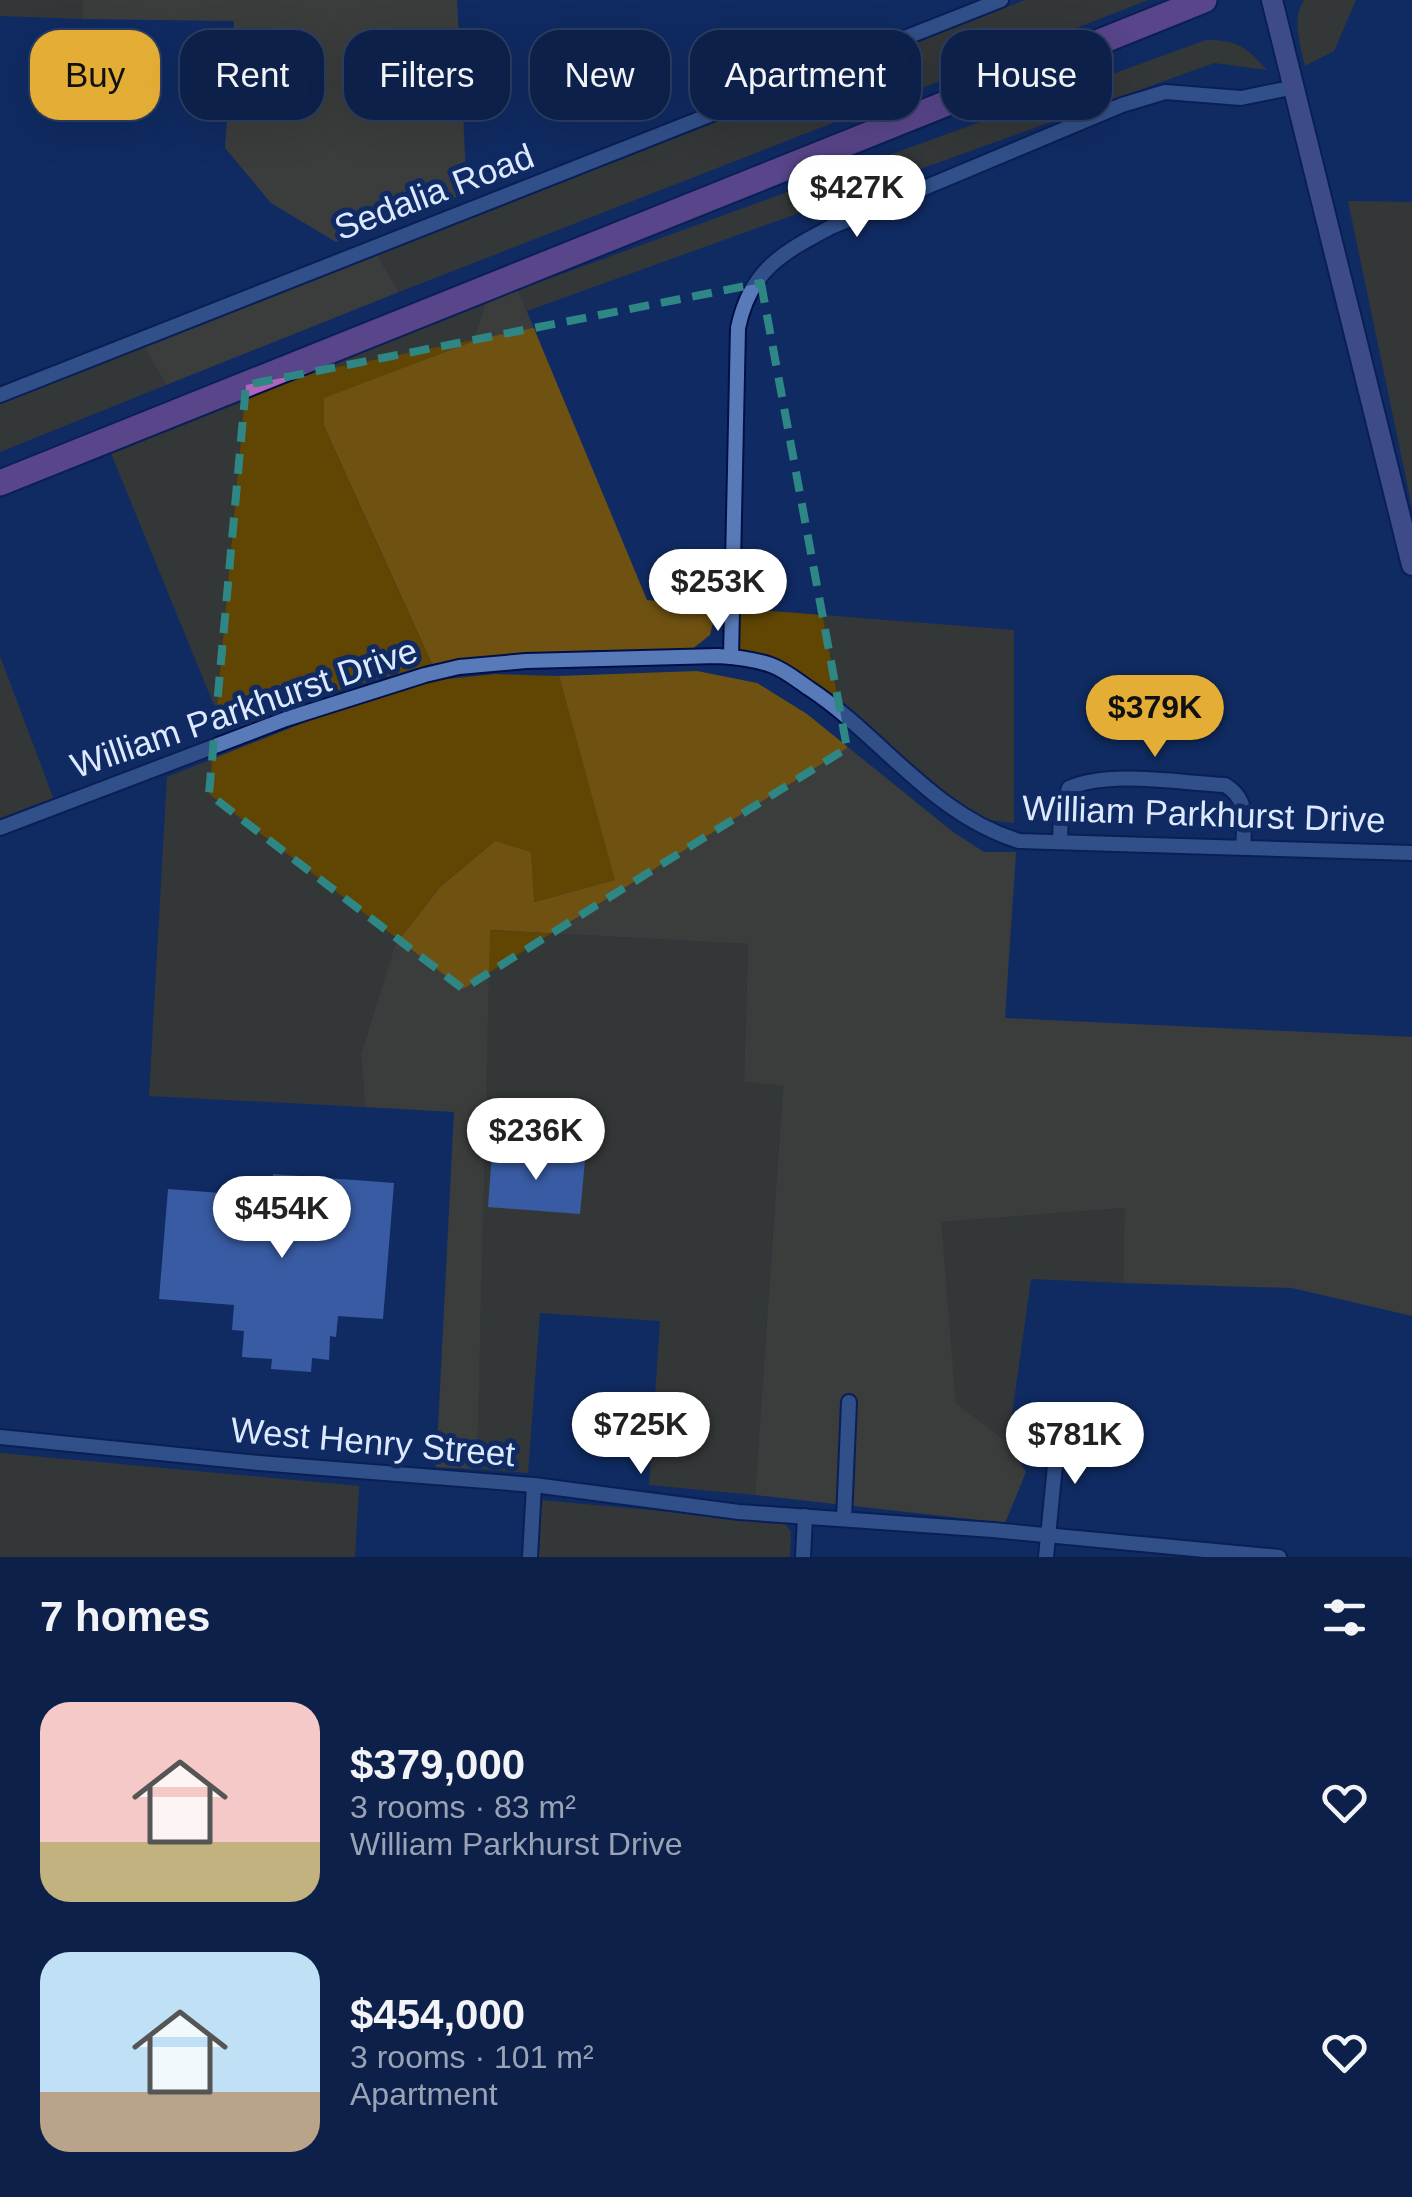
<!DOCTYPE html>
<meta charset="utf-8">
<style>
:root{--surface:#0c204a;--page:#1a2d54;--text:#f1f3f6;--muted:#9aa3b5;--line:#2c3e62;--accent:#e4ad35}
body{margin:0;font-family:Arial,sans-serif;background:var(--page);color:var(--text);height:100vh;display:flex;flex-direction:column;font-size:38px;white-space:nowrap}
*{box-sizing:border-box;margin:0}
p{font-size:32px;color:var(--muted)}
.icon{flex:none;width:55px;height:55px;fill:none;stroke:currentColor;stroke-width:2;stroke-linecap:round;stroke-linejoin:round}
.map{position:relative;height:1557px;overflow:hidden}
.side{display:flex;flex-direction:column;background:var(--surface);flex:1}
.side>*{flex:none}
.hud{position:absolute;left:30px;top:30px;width:1352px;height:90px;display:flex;gap:20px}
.price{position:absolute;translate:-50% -85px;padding:0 22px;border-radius:35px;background:#fff;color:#222;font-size:32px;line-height:65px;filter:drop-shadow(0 2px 5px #0008)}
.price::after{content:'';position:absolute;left:50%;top:60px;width:30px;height:22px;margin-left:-15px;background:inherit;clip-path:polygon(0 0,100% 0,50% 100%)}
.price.on{background:var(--accent);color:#111}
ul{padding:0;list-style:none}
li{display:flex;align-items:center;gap:30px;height:250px;padding:0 40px}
li span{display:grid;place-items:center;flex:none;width:280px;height:200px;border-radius:30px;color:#555}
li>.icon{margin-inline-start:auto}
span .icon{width:120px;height:120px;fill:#fffc;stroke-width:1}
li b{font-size:42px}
h2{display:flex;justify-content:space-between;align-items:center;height:120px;padding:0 40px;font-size:42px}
.pill{padding:0 35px;border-radius:30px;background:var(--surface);box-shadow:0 10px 40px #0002,0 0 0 2px var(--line);font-size:35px;line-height:90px}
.pill.on{background:var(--accent);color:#111}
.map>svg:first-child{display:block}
</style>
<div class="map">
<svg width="1412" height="1557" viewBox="0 0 1412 1557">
<rect width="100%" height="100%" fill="#102b63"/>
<g fill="#604503">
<polygon points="0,0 83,0 83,19 0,16"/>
<polygon points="1025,0 1148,0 399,292 377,255"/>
<path d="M1304,0H1356L1334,51L1305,66C1301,46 1291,19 1304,0Z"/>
<path d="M1206,40C1238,40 1246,47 1267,70L1214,63L527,311L518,290Z"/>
<polygon points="1348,201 1412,202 1412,507"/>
<polygon points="485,304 474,341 324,399 324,426 432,664 332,692 225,732 110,451"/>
<polygon points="144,347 166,385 0,452 0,404"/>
<polygon points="732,608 1014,630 1014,823 984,819 949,803 840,704 743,656 733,635"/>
<polygon points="0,656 54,800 0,821"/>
<polygon points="496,674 559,676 616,880 534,902 495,841 440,887 395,945 361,1054 365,1107 149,1096 167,777 348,705 427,681"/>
<polygon points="489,930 748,944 744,1082 783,1084 755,1495 649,1485 660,1321 540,1313 528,1473 477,1469"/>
<polygon points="1126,1208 1123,1283 1031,1279 1008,1443 956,1403 940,1222"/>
<polygon points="0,1453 359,1486 355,1557 0,1557"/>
<polygon points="540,1500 784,1522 791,1532 790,1557 530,1557 532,1509"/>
</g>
<g fill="#6f5211">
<polygon points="83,0 457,0 467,193 336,242 271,203 225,148 234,21 83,19"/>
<polygon points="377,255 399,292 166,385 144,347"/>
<polygon points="518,290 647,600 717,606 710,635 691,650 597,650 493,656 432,664 324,426 324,398 474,341 485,304"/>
<polygon points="697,671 757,683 807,714 953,832 984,852 1016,852 1005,1018 1412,1037 1412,1316 1292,1288 1123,1283 1125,1208 941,1222 956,1403 1008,1443 1026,1472 1005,1523 755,1495 783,1085 744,1082 748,944 490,930 477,1469 436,1467 454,1112 365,1107 361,1054 395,945 440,887 495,841 531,852 534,902 615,880 559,676"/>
</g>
<g fill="#6896f1">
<polygon points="492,1153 585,1160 580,1214 488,1207"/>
<polygon points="273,1174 394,1183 383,1319 338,1316 336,1337 330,1336 329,1360 312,1358 311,1372 271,1369 272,1359 242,1357 244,1331 232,1330 234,1305 159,1299 168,1189 271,1197"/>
</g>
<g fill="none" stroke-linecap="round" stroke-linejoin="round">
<defs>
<g id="street">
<polyline points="0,395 1001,0"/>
<path d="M731,657L738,328C750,270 782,253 831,227L1122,105L1165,92L1241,98L1295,87"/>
<path d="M0,828L286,719L425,675L459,667L526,661L718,656C737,657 753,659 771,665C785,670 798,681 810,689C882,737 933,815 1019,841L1412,853"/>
<path d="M1060,842L1061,811L1069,788C1111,770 1179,783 1225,785C1250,800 1244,822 1243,848"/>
<polyline points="0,1437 259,1463 534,1485 739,1512 993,1530 1279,1557"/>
<polyline points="844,1519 849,1402"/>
<polyline points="530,1557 534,1485"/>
<polyline points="803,1557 805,1516"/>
<polyline points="1046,1557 1058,1435"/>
</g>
<polyline id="secondary" points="1272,0 1412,565"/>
<polyline id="highway" points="0,483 1204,0"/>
</defs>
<use href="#street" stroke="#001046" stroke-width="18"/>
<use href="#secondary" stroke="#001046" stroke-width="24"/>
<use href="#highway" stroke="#001046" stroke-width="29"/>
<use href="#street" stroke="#597ab9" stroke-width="14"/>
<use href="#secondary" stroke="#7373b9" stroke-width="20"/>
<use href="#highway" stroke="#b064ba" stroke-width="25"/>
</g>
<path d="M0 0H1412V1557H0ZM761,283L847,748L463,989L209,794L246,385Z" fill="#102b63" fill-opacity=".55" fill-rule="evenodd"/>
<path fill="none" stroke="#2e8784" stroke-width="8" stroke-dasharray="20 12" stroke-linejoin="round" d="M761,283L847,748L463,989L209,794L246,385Z"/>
<g text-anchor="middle" stroke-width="10" stroke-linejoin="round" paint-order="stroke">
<g font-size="35" fill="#dde9fe" stroke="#102b63">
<text transform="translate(434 192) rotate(-21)" y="12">Sedalia Road</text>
<text transform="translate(244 708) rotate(-19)" y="12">William Parkhurst Drive</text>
<text transform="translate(1204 814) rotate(2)" y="12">William Parkhurst Drive</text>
<text transform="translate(373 1442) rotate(5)" y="12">West Henry Street</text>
</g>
</g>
</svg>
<b class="price" style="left:857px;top:240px">$427K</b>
<b class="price" style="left:718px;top:634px">$253K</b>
<b class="price on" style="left:1155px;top:760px">$379K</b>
<b class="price" style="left:536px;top:1183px">$236K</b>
<b class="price" style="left:282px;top:1261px">$454K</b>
<b class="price" style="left:641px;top:1477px">$725K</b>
<b class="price" style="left:1075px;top:1487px">$781K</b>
<div class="hud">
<a class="pill on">Buy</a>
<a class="pill">Rent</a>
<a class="pill">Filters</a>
<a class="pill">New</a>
<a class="pill">Apartment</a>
<a class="pill">House</a>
</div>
</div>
<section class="side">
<h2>7 homes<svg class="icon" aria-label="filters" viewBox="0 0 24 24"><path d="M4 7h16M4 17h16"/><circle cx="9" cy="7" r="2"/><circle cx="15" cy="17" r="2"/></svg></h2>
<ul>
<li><span style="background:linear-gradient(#f6c9c9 70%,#c2b280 0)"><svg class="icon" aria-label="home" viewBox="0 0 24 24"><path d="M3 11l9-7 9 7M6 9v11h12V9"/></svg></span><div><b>$379,000</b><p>3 rooms · 83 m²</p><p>William Parkhurst Drive</p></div><svg class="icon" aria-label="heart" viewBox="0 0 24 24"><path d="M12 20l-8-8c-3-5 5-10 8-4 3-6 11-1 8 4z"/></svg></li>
<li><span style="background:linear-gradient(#bfe0f5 70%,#b9a48a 0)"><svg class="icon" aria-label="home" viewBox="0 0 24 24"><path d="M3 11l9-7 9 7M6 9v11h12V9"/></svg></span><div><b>$454,000</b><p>3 rooms · 101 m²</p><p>Apartment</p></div><svg class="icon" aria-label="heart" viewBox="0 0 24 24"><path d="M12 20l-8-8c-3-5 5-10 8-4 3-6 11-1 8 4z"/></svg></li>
</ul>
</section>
